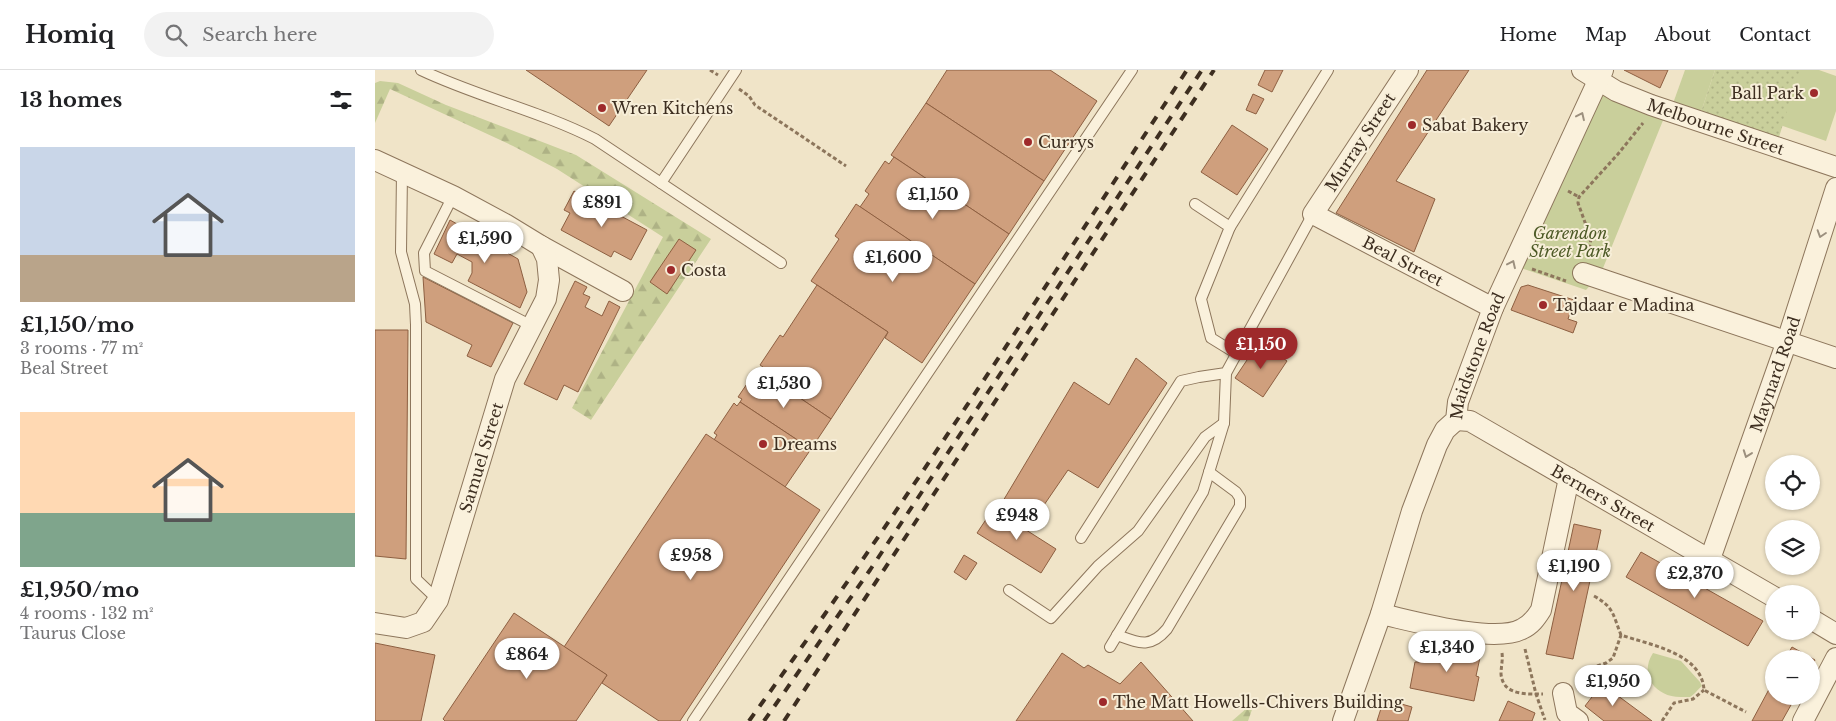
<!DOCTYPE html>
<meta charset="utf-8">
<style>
:root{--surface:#fff;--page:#f2f2f2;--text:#202124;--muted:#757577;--line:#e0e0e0;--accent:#9e2a2b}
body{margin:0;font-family:"Libre Baskerville",serif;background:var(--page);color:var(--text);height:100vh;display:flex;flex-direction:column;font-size:19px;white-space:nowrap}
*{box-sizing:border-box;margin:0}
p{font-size:16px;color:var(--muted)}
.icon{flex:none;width:28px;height:28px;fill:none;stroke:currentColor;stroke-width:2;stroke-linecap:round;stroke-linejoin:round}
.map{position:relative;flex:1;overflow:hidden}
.drawer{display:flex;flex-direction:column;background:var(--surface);width:375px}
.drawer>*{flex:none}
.fabs{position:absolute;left:1390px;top:385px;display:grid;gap:10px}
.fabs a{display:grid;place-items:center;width:55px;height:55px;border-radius:50%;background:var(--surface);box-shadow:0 1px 4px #0004;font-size:25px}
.price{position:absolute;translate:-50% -42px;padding:0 11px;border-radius:18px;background:#fff;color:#222;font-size:16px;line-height:32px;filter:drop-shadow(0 1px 2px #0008)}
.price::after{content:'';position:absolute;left:50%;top:30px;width:15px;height:11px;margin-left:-8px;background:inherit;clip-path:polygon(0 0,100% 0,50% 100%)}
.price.current{background:var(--accent);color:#fff}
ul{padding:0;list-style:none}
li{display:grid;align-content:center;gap:10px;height:265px;padding:0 20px}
li span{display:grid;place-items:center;height:155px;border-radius:0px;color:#555}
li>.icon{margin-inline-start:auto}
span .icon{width:90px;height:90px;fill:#fffc;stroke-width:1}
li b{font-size:21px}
h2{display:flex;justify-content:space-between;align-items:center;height:60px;padding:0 20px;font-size:21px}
header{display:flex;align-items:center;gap:30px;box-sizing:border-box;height:70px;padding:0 25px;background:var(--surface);border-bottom:1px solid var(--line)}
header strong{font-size:24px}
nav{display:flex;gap:28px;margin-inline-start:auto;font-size:18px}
.search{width:350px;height:45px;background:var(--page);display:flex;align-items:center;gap:12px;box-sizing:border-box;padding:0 18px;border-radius:28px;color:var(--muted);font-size:19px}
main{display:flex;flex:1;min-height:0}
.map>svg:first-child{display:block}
</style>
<header>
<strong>Homiq</strong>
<div class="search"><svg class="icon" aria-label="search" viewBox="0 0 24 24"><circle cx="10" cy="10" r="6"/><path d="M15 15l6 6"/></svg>Search here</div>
<nav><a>Home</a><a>Map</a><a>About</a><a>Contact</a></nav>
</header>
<main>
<section class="drawer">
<h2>13 homes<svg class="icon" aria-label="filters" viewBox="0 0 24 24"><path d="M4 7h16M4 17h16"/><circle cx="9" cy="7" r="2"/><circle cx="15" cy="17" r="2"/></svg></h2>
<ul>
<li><span style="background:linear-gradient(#c9d6e8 70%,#b9a48a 0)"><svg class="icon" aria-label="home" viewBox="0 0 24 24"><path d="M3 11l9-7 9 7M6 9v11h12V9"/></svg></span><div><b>£1,150/mo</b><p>3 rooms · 77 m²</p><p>Beal Street</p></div></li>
<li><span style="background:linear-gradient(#ffd9b3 65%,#7fa58c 0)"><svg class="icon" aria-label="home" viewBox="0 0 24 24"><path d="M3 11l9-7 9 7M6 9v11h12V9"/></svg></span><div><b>£1,950/mo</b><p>4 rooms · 132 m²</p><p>Taurus Close</p></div></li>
</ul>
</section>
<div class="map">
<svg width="1461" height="651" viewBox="0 0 1461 651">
<defs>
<pattern id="forest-firs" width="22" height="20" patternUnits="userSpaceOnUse" patternTransform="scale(1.25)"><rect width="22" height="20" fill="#c9cf9b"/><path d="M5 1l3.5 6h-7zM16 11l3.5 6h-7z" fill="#aeb285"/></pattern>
<pattern id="garden-dots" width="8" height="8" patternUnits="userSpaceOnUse" patternTransform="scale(1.25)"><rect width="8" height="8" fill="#c9cf9b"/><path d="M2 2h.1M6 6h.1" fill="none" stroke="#aeb285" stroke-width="1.8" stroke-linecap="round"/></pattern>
</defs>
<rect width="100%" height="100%" fill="#f0e4c8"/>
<g fill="#c9cf9b">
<polygon points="1310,0 1340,0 1324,48 1296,39"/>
<polygon points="1424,0 1444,0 1461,6 1461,41 1451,71 1405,55"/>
<polygon points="1224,13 1291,43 1226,203 1211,220 1140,196"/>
<path d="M1278,583L1306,591L1325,612L1327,616C1323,619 1319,625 1315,627C1312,627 1309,627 1307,627C1282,628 1263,606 1278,583Z"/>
</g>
<g fill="url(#forest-firs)">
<polygon points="5,11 23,13 71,35 201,85 336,169 216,350 197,338 288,167 182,99 138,76 15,19 0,53 0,13"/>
<polygon points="880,631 873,651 857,651"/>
</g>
<polygon fill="url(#garden-dots)" points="1340,0 1425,0 1404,67 1324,48"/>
<g fill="#cf9f7d" stroke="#8d5f41">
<polygon points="151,0 272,0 234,56"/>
<polygon points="572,0 675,0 722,31 669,111 551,33"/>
<polygon points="890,0 908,0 897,22 883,15"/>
<polygon points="1052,0 1094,0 1021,111 1060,129 1039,182 961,143"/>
<polygon points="1249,0 1293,0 1285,18"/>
<polygon points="878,24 889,29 881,44 871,40"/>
<polygon points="551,33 669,111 634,164 516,85"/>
<polygon points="857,55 893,79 862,125 826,102"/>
<polygon points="519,87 634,164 600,214 485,137 494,124 490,121 510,91 514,94"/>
<polygon points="199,121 272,160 256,190 239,181 236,187 186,160 195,143 189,140"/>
<polygon points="481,134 600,214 547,293 510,268 513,262 436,211 464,169 460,166"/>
<polygon points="75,150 143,189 152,222 145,238 93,211 97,203 97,192 82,184 77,193 59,184"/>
<polygon points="304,169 321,180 292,224 275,212"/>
<polygon points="48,207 138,253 116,297 92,286 97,275 51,252"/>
<polygon points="200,211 212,217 208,224 215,227 210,237 227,246 234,231 245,237 203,322 189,315 182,330 149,314"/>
<polygon points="442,215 513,262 456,349 385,301 388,297 385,295 405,265 408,267"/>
<polygon points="1153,215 1199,230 1193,249 1202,252 1198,263 1136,240 1146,217"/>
<polygon points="0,260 33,260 31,489 0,486"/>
<polygon points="884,272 912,291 888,327 860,308"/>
<polygon points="761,288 792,313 723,418 693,400 656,454 625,436 699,312 734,335"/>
<polygon points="385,301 456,349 436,379 365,332 367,329 363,327 380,302 383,304"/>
<polygon points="365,332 436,379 410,417 339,370 342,365 339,363 359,333 362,336"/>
<polygon points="331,364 445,440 305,651 284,651 227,613 232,605 189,577"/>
<polygon points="618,439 681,479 666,503 602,463"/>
<polygon points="1199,454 1226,460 1198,589 1171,584"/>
<polygon points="1266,482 1388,551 1373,576 1251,507"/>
<polygon points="589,485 602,493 591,510 579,502"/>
<polygon points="139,543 232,605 201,651 70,651 68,649"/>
<polygon points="1048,570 1059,572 1057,581 1085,586 1086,580 1106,583 1101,606 1104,607 1099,631 1035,618 1040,592 1044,592"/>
<polygon points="0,573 60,585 46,651 0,651"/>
<polygon points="1417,577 1440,590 1436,597 1436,589 1410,589"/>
<polygon points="687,583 709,598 713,595 745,614 766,592 818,651 641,651"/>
<polygon points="1399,610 1399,626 1421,626 1407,651 1377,651"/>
<polygon points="1227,614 1277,651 1229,651 1210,636"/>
<polygon points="1009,629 1037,637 1033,651 1002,651"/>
<polygon points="1133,631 1160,643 1157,651 1124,651"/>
</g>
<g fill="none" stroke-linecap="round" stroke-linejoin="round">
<defs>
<g id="service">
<path d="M46,0C103,27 165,41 220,69L406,193"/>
<polyline points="27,102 26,182 40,234 41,255 41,509 63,530"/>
<polyline points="286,113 361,0"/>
<polyline points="78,126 49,183 50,201 157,256"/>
<polyline points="820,134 855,157 826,229 836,268 862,284"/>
<polyline points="855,157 953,0"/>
<polyline points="706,468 806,311 824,307 851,303 938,144"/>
<polyline points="634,520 676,548 723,496 763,461 830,367 849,353"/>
<path d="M742,565C764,573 775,579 792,559L865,436V428L861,422L834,402"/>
<polyline points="735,577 828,422 849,353 851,303"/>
<polyline points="318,651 757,0"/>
</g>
<g id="minor">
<path id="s1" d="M1033,0L938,144L1118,238"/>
<path id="s2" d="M1207,0L1241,21L1276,35L1461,97"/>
<polyline points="0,90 78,126 130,154 166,176 248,221"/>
<polyline points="1208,203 1461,288"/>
<path id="s3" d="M1081,350L1095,351L1399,527"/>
<path id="s4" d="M1335,489L1412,271L1461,118"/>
<path d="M1006,544C1038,551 1119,574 1147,559C1156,555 1161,548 1166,540L1194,408"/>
<polyline points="1436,549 1461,564"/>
<path id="s5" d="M0,553L31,558L48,552L63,530L130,309L171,229L174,210L172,189L166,176"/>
<polyline points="1188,623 1192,643 1203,651"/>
<path id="s6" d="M968,651L1006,544L1037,441L1062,375L1070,360L1081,350L1083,332L1118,238L1228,0"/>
<polyline points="1428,651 1461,588"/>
</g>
</defs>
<use href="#service" stroke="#8d765c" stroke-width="12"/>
<use href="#minor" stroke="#8d765c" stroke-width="22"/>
<g stroke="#8d765c" stroke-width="3" stroke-dasharray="4 2.5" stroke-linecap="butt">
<polyline points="335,0 343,5"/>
<polyline points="364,19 374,26 380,35 471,96"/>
<polyline points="1193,121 1204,127"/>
<polyline points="1213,185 1216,169 1203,133 1204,127 1243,84 1268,53"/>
<polyline points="1157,199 1191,211"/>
<path d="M1219,526C1239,537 1238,545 1246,565"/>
<polyline points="1150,579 1161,624 1170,650"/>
<path d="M1127,583C1128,590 1126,597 1126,604C1128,626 1152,624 1168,624"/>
<path d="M1207,619L1220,617L1216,598L1231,593L1238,588L1246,565C1275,575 1327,583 1329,620L1371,642"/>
<polyline points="1287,651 1299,633 1318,629 1329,620"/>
</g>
<use href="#service" stroke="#faf1dc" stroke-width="10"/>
<use href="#minor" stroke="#faf1dc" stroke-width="20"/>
<g stroke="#3d2e20" stroke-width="4" stroke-dasharray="9 9" stroke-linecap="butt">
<path d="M374,651C527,439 669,219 812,0"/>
<polyline points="389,651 495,500 827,0"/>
<polyline points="409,651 839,0"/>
</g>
</g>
<defs><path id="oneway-chevron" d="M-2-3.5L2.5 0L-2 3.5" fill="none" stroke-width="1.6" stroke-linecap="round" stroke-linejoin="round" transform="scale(1.25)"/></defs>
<g stroke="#9c907e">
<use href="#oneway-chevron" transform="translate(1206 46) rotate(-65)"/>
<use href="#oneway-chevron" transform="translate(1446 164) rotate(108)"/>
<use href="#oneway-chevron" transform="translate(1137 194) rotate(-65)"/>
<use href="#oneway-chevron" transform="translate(1372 384) rotate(110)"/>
</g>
<g fill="#9e2a2b" stroke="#f7eed8" stroke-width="2">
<circle cx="1439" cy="23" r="5"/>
<circle cx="227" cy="38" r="5"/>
<circle cx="1037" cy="55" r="5"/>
<circle cx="653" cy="72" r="5"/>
<circle cx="296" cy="200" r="5"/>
<circle cx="1168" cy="235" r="5"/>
<circle cx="388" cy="374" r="5"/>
<circle cx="728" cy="632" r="5"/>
</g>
<g text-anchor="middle" stroke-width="4" stroke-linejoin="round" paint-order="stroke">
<g font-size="16" fill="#3d2e20" stroke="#f7eed8" text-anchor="start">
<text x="1429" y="29" text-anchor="end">Ball Park</text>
<text x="237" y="44">Wren Kitchens</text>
<text x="1047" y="61">Sabat Bakery</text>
<text x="663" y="78">Currys</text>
<text x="306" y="206">Costa</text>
<text x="1178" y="241">Tajdaar e Madina</text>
<text x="398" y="380">Dreams</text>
<text x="738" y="638">The Matt Howells-Chivers Building</text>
</g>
<g font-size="16" fill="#3d2e20" stroke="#f7eed8">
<text dy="6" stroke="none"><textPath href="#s2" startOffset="146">Melbourne Street</textPath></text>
<text transform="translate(985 72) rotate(-57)" y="6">Murray Street</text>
<text dy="6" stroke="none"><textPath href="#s1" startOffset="274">Beal Street</textPath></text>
<text dy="6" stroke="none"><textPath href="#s6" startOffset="391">Maidstone Road</textPath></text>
<text dy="6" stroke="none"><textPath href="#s4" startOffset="196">Maynard Road</textPath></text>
<text dy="6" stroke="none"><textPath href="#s5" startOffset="225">Samuel Street</textPath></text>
<text dy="6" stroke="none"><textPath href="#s3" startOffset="168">Berners Street</textPath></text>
</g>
<g font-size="16" font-style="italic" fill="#4d5a26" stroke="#f7eed8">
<text x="1195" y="169">Garendon<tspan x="1195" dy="18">Street Park</tspan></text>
</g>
</g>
</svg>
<div class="fabs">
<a><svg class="icon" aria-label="locate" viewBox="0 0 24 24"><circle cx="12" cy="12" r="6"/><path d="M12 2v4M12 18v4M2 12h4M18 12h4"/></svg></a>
<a><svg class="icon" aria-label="layers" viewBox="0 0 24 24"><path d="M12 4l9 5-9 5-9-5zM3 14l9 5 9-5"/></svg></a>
<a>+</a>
<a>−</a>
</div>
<b class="price" style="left:558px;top:150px">£1,150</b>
<b class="price" style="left:227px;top:158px">£891</b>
<b class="price" style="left:110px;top:194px">£1,590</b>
<b class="price" style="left:518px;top:213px">£1,600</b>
<b class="price current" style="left:886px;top:300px">£1,150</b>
<b class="price" style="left:409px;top:339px">£1,530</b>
<b class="price" style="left:642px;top:471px">£948</b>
<b class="price" style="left:316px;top:511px">£958</b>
<b class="price" style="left:1199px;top:522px">£1,190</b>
<b class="price" style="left:1320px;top:529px">£2,370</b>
<b class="price" style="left:1072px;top:603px">£1,340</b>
<b class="price" style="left:152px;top:610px">£864</b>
<b class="price" style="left:1238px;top:637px">£1,950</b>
</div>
</main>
